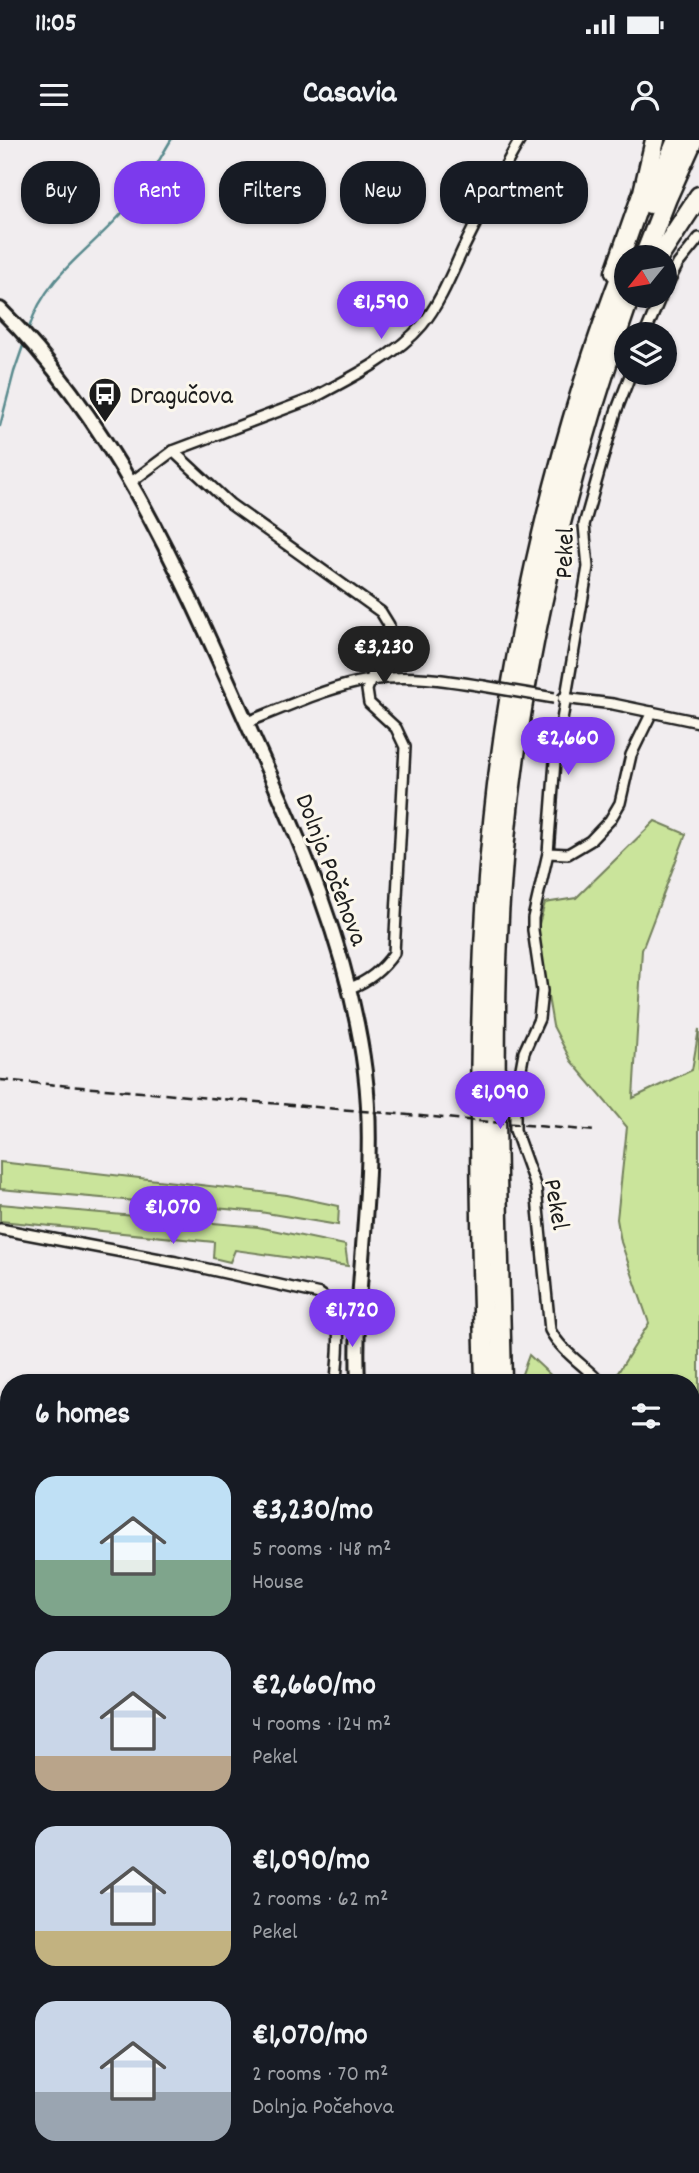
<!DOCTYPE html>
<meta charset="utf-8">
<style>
:root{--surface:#171b24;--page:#20242c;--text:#f1f3f6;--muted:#9ea1a6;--accent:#7c3aed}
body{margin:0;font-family:Dekko,sans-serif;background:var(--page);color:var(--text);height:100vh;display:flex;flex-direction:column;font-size:26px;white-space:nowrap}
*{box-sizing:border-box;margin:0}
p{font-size:23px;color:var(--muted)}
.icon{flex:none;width:38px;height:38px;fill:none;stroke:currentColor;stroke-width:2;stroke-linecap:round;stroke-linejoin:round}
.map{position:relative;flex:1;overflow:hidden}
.drawer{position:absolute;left:0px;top:1234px;width:700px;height:800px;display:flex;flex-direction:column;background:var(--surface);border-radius:28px 28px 0 0;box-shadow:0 2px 5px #0004}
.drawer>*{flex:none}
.top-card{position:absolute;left:21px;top:21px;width:658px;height:63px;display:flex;gap:14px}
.needle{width:46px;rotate:240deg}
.tools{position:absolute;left:614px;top:105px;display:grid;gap:14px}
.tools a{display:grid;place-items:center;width:63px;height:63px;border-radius:50%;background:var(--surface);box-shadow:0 2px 5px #0004;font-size:35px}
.price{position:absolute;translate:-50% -60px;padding:0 16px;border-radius:24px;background:var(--accent);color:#fff;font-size:23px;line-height:46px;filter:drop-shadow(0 2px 4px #0008)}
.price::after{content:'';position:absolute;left:50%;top:42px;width:21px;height:16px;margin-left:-10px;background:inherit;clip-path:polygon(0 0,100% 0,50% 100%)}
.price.active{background:#222;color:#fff}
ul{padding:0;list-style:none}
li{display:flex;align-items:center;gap:21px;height:175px;padding:0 35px}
li span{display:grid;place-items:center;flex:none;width:196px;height:140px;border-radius:21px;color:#555}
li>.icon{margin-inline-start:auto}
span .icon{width:84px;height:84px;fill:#fffc;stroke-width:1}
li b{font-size:30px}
h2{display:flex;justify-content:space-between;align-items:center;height:84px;padding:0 35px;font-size:30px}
.tag{padding:0 24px;border-radius:28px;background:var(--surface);box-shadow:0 2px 5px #0004;font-size:24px;line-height:63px}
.tag.active{background:var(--accent);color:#fff}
.status{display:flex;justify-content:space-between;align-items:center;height:49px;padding:0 35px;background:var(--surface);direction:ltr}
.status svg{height:19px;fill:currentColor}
header{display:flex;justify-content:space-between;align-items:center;height:91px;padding:0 35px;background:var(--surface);font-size:32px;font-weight:800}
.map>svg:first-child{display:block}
</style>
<div class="status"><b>11:05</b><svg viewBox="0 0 49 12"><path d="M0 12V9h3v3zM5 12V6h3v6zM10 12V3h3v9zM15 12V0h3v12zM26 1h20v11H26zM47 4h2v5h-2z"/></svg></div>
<header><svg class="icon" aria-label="menu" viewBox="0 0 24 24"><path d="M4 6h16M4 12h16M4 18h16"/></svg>Casavia<svg class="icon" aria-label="person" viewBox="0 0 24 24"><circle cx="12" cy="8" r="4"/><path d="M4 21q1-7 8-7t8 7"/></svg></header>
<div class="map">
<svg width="699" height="2033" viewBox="0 0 699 2033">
<rect width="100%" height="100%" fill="#f1edef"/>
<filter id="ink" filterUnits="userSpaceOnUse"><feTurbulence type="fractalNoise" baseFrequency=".0143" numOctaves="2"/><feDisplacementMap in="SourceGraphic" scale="14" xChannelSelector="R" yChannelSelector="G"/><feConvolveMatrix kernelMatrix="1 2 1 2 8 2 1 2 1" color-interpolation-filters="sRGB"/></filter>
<g filter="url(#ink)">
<g fill="#cae49b" stroke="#73805c" stroke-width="2">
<polygon points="655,681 686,694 642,810 633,958 692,930 699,889 699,1370 691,1364 691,1242 612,1242 649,1183 621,1102 617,1079 627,987 571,921 553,886 537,791 545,763 576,758"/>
<polygon points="0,1022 287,1055 339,1066 338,1085 260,1072 0,1049"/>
<polygon points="0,1064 258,1087 345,1105 348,1126 235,1110 230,1122 213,1118 214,1102 0,1081"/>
<polygon points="529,1215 558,1242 519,1242"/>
<polygon points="691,1583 699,1584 699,1646 691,1646"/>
</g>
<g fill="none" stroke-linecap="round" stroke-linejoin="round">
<g stroke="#598a8d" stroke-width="2.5">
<path d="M29,188C46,135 88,112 123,72C143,51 156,25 171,0"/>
<polyline points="0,286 14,232 24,203"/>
<polyline points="0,1395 9,1395"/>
<polyline points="0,1419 9,1442"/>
<polyline points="349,2025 350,2033"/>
<polyline points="506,2033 507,2025"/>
</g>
<defs>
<g id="minor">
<polyline points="665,149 678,124 699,98"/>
<polyline points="645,194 661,156"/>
<path d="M173,311L230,364L381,472L389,485L388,493L367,550L369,563L396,588L405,607L394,813C383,829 369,841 350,848"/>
<path d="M130,343L173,311L311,259C347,240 396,216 422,185C440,163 451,135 463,109C481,73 499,35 520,0"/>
<polyline points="563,558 613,564 699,582"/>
<path d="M247,582C287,567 327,547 370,540C408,534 446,540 483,546"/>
<polyline points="548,713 568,714 590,701 610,680 620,663 631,615 652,572"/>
<path d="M0,1089L176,1122L320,1154C347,1171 337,1215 336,1242"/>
<path d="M600,1242C584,1225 561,1211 550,1190L536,1048L515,990V961L524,912L539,879L542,851L533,790V778L548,713L555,621L588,427L584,385L616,272L631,233"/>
<polyline points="691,1358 699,1368"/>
<polyline points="0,1739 9,1740"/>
<polyline points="691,1814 699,1814"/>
</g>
<g id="secondary">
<path d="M0,169C115,283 180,433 245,579C297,694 349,805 365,932C378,1036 353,1139 358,1242"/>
<polyline points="691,1572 699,1573"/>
</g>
<polyline id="primary" points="0,1762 9,1764"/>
<g id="trunk">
<polyline points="691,1696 699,1695"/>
<polyline points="691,1707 699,1707"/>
</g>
<g id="motorway">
<polyline points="650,64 677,0"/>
<polyline points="644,117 667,58 693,0"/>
<polyline points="659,117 699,56"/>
<polyline points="615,132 643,52 655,0"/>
<path d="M485,1242C480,1075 476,907 488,739C503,535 552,312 626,122"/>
<path d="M502,1242C499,1102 493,962 497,822C504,595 555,368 630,156"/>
<polyline points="409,2033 410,2025"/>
<polyline points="438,2033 439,2025"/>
<polyline points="452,2033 453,2025"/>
<polyline points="484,2033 485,2025"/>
</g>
</defs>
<use href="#minor" stroke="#1c1c1c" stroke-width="14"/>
<use href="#secondary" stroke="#1c1c1c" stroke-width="18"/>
<use href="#primary" stroke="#1c1c1c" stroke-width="19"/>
<use href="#trunk" stroke="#1c1c1c" stroke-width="21"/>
<use href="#motorway" stroke="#1c1c1c" stroke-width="23"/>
<use href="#minor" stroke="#fbf7ec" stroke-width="9"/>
<use href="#secondary" stroke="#fbf7ec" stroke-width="12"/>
<use href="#primary" stroke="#fbf7ec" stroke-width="14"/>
<use href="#trunk" stroke="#fbf7ec" stroke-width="16"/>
<use href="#motorway" stroke="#fbf7ec" stroke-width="18"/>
<polyline stroke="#1c1c1c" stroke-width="2.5" stroke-dasharray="10 5" stroke-linecap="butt" points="0,940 596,991"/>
<defs>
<polyline id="minor-bridge" points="483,546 554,558"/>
</defs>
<use href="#minor-bridge" stroke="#1c1c1c" stroke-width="14" stroke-linecap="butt"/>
<use href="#minor-bridge" stroke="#fbf7ec" stroke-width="9"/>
</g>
</g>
<defs>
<symbol id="bus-pin" viewBox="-11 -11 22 30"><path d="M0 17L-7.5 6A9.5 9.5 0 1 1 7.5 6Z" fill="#1c1c1c" stroke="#fbf7ec"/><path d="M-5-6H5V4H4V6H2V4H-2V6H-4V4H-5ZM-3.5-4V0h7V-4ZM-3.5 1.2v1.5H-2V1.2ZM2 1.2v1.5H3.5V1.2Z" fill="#fff"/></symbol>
</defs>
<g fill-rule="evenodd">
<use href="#bus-pin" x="86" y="235" width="38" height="52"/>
</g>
<g text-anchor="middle" stroke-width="6" stroke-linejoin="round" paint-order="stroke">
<g font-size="26" fill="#1c1c1c" stroke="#fbf7ec" text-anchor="start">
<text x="130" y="263">Dragučova</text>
</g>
<g font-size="26" fill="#1c1c1c" stroke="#fbf7ec">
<text transform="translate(563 413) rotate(-88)" y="9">Pekel</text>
<text transform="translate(333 729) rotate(69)" y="9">Dolnja Počehova</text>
<text transform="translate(558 1064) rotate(80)" y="9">Pekel</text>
</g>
</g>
</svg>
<div class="tools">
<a><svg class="needle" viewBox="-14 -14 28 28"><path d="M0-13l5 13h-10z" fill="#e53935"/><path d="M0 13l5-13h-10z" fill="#9ea1a6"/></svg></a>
<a><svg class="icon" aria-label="layers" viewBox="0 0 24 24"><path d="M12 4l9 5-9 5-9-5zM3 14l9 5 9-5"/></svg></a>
</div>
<b class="price" style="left:381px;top:201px">€1,590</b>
<b class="price active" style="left:384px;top:546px">€3,230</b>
<b class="price" style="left:568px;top:637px">€2,660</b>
<b class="price" style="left:500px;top:991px">€1,090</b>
<b class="price" style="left:173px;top:1106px">€1,070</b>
<b class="price" style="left:352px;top:1209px">€1,720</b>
<div class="top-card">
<a class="tag">Buy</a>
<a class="tag active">Rent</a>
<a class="tag">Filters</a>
<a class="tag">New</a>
<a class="tag">Apartment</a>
</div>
<section class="drawer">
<h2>6 homes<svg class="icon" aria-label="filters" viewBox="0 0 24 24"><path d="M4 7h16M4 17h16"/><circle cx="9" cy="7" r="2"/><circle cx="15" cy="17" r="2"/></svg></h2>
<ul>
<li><span style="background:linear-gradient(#bfe0f5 60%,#7fa58c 0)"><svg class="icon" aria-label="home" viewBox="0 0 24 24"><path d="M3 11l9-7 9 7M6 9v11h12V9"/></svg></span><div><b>€3,230/mo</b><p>5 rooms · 148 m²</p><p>House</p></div></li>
<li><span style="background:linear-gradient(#c9d6e8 75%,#b9a48a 0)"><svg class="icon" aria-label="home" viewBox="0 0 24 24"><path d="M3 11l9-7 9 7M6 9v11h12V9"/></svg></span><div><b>€2,660/mo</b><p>4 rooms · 124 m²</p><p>Pekel</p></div></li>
<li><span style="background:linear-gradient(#c9d6e8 75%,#c2b280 0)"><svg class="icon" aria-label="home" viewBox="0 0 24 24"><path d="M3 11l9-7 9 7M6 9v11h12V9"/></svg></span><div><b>€1,090/mo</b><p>2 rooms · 62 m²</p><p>Pekel</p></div></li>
<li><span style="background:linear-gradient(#c9d6e8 65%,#9aa5b1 0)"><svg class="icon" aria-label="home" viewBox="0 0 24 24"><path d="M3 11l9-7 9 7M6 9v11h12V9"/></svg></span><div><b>€1,070/mo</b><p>2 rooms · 70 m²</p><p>Dolnja Počehova</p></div></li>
</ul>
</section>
</div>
